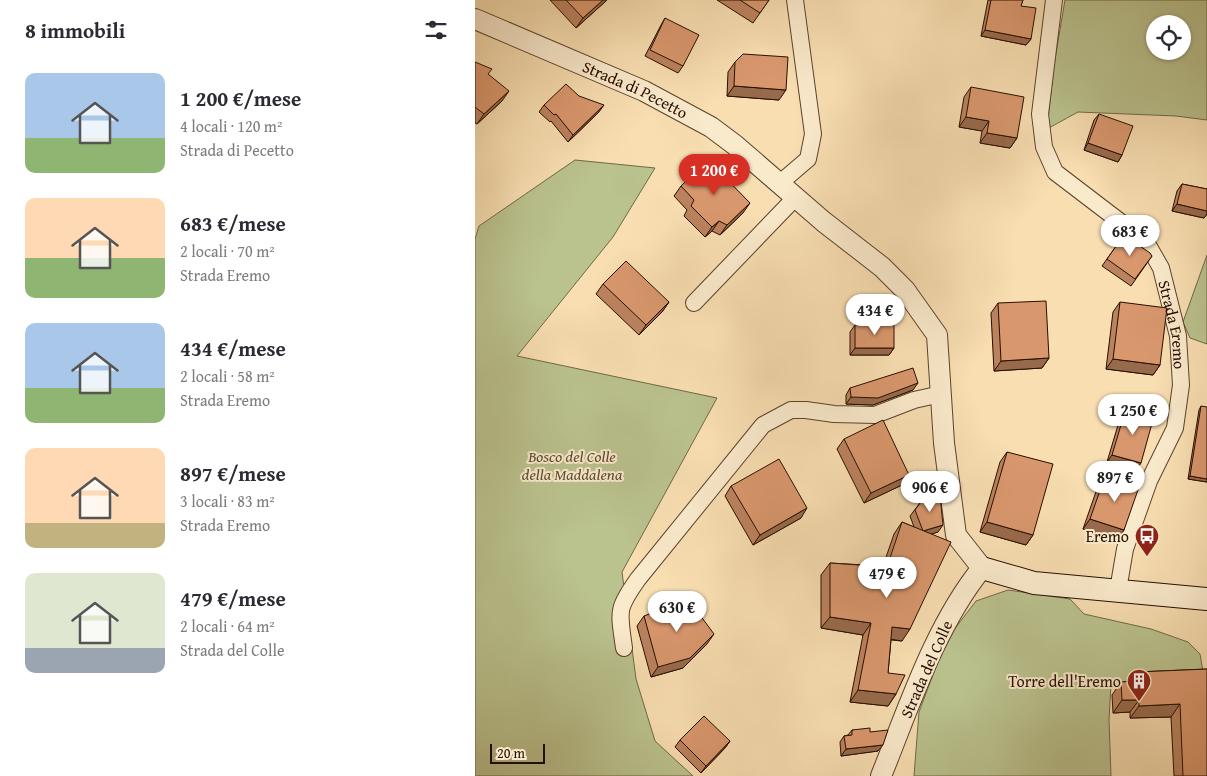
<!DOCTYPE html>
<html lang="it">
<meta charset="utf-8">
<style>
:root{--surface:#fff;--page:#f7f7f7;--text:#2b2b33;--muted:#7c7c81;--accent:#d93025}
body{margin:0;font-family:"Gentium Book Plus",serif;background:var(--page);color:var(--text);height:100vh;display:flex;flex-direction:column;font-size:19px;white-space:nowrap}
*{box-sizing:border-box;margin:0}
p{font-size:16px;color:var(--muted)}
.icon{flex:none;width:28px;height:28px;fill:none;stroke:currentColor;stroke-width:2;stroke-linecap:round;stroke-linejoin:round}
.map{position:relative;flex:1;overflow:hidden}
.details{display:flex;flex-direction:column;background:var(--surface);width:475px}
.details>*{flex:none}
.buttons{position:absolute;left:671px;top:15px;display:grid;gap:10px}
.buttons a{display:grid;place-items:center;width:45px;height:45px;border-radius:50%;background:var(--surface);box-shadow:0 1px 4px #0004;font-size:25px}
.scale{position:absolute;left:15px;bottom:12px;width:55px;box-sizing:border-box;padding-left:5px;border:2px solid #270e00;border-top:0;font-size:14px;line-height:18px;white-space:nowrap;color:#270e00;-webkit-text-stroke:4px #faeacc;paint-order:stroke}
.price{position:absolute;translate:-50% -42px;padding:0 11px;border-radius:18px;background:#fff;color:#222;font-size:16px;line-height:32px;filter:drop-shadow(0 1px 2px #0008)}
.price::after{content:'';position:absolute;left:50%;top:30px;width:15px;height:11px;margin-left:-8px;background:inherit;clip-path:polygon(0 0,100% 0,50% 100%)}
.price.current{background:var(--accent);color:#fff}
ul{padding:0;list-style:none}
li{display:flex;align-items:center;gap:15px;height:125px;padding:0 25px}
li span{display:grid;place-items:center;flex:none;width:140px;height:100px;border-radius:10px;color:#555}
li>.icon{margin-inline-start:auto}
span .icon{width:60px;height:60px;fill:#fffc;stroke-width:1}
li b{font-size:21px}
h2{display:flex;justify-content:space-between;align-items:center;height:60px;padding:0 25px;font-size:21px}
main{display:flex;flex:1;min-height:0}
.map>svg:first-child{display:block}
</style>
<main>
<section class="details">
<h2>8 immobili<svg class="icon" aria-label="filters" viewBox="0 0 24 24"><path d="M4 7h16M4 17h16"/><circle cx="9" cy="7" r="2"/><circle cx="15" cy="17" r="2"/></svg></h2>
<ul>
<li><span style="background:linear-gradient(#a9c7e8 65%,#8fb573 0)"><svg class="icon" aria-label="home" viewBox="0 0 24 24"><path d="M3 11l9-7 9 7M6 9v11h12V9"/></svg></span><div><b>1 200 €/mese</b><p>4 locali · 120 m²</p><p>Strada di Pecetto</p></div></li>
<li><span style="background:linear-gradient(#ffd9b3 60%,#8fb573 0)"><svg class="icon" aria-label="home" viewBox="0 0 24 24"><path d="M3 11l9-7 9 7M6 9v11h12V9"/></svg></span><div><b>683 €/mese</b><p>2 locali · 70 m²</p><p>Strada Eremo</p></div></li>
<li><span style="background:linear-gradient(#a9c7e8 65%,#8fb573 0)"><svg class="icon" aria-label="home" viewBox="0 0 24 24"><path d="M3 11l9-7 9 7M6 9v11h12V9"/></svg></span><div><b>434 €/mese</b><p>2 locali · 58 m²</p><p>Strada Eremo</p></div></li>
<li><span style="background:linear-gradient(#ffd9b3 75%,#c2b280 0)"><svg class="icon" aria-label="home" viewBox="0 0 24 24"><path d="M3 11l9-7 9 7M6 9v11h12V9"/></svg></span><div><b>897 €/mese</b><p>3 locali · 83 m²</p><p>Strada Eremo</p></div></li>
<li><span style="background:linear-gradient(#dfe7d0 75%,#9aa5b1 0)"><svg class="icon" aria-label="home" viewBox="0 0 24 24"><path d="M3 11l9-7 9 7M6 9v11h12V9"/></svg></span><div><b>479 €/mese</b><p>2 locali · 64 m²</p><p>Strada del Colle</p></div></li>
</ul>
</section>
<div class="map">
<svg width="732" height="776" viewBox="0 0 732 776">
<rect width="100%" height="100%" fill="#f8deb1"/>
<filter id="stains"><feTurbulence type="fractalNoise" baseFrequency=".004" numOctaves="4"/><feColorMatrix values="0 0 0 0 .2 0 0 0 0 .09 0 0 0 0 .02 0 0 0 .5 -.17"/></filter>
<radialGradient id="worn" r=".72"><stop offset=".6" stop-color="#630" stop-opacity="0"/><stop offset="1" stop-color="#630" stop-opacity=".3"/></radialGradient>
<g fill="#bac28e" stroke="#706847" fill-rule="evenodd">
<path d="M590,0H732V120L701,116L603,112L572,129L579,65ZM680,24H708V51H680Z"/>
<polygon points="100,160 180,168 138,237 42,356 242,398 147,572 161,679 180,741 218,776 0,776 0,239 4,226"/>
<polygon points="732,255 732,344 715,338 708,322"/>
<polygon points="533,590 595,599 609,614 676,629 713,642 725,654 729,678 654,681 636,684 634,720 636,776 439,776 444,712 471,640 501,601"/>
</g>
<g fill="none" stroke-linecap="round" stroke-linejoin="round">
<defs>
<g id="minor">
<path id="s1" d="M579,0L565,114L569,147L580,172L656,230L674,247L686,268L703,336L706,385L700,428L674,481L650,549L643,590"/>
<polyline points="305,183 333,159 338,134 320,0"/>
<polyline points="219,303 320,198"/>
<path d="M149,648C144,611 141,610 163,579L288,425L316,410H331L359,414L400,415L439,400L466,394"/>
</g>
<g id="tertiary">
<path id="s2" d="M0,19L169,91L236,127L260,145L349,222L407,267L430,290L462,335L469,443L481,535L507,568C460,626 434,707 406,776"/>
</g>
<polyline id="secondary" points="507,568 559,583 732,599"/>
</defs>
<use href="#minor" stroke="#5b422c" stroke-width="18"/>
<use href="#tertiary" stroke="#5b422c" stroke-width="22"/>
<use href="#secondary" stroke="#270e00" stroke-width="24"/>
<use href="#minor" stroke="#faeacc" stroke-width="16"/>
<use href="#tertiary" stroke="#faeacc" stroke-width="20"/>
<use href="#secondary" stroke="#faeacc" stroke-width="22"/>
</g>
<g fill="#bb825e" stroke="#270e00">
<polygon points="75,0 132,0 101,28"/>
<polygon points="242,0 294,0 278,23"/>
<polygon points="513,0 548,0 546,6 556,39 551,45 506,36"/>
<polygon points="190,18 208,66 203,73 170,56 186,25"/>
<polygon points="0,62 14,75 27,101 2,124 0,123"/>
<polygon points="260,62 304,100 252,96 253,72"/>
<polygon points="496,87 542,138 535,148 505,143 507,131 484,127 489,97"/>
<polygon points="104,96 124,112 93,142 76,121 75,122 64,112 69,105"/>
<polygon points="624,114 647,155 643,162 609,150 619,120"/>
<polygon points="707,184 732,189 732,214 729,218 697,211 702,191"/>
<polygon points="206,186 268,213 245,235 237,231 230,237 209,216 212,210 199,196"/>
<polygon points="649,235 677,256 656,286 627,266"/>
<polygon points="128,284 194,302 187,312 164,335 121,294"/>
<polygon points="645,302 685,365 678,375 631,369 638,312"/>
<polygon points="523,303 574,358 567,368 519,371 516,313"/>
<polygon points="380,325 419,348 414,355 375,355 375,332"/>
<polygon points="375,388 438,390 398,405 371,404 371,395"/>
<polygon points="726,406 732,482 713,479 724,410"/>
<polygon points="651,408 661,470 632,462 646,415"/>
<polygon points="369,439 427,485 389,503 362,449"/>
<polygon points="532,452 558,535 551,545 505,532 525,462"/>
<polygon points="630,476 649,530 642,540 608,529 623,486"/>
<polygon points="256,486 326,518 278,545 250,496"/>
<polygon points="448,499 463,532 456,534 427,641 416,640 413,673 421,694 413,706 375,702 388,635 346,628 346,575 355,563 408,566 419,534 427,522 439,527 435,516"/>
<polygon points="169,616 232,644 208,668 176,677 162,626"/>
<polygon points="732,669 732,776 699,776 696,717 655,718 655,712 638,713 637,695 646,682 655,682 662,672"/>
<polygon points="377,730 395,732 403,751 366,756 365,742 369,736 373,735"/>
<polygon points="205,740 255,741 250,748 226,773 200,747"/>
</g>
<g fill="#986a4c" stroke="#270e00">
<polygon points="128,0 132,0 101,28 108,18"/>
<polygon points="510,30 556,39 551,45 506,36"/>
<polygon points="259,86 311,90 304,100 252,96"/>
<polygon points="34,91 27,101 2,124 9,114"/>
<polygon points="129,105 124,112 93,142 98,135"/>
<polygon points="491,117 514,121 507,131 484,127"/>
<polygon points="512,133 542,138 535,148 505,143"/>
<polygon points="613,143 647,155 643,162 609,150"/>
<polygon points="275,203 268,213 245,235 252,225"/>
<polygon points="702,204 732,211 732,214 729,218 697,211"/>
<polygon points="244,221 237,231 230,237 237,227"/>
<polygon points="194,302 187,312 164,335 171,325"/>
<polygon points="380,348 419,348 414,355 375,355"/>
<polygon points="574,358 567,368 519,371 526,361"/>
<polygon points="638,359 685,365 678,375 631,369"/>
<polygon points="443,383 438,390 398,405 371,404 376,397"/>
<polygon points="637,455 666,463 661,470 632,462"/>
<polygon points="434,475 427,485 389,503 396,493"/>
<polygon points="715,476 732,479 732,482 713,479"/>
<polygon points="332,508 326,518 278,545 285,535"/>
<polygon points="615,519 649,530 642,540 608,529"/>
<polygon points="512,522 558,535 551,545 505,532"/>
<polygon points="468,525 463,532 443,538 448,531"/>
<polygon points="355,617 396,623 388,635 346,628"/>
<polygon points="417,627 435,629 427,641 409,638"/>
<polygon points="239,634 232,644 208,668 176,677 183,667"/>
<polygon points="383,690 421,694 413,706 375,702"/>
<polygon points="647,700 664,700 655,712 638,713"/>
<polygon points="705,704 696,717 655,718 664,706"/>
<polygon points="255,741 250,748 226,773 231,766"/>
<polygon points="408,745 403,751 366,756 371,749"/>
</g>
<g fill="#d9976d" stroke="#270e00">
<polygon points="91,0 128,0 108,18"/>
<polygon points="265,0 294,0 285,13"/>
<polygon points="516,0 548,0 546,6 561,8 556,39 510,30"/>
<polygon points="190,18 224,35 208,66 175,50"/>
<polygon points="268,54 313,57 311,90 259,86 260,62"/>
<polygon points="0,62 17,69 13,74 34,91 9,114 0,107"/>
<polygon points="91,84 104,96 129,105 98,135 81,114 79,115 69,105"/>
<polygon points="496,87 549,97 542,138 512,133 514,121 491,117"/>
<polygon points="624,114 658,126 647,155 613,143"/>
<polygon points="233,160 275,203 252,225 244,221 237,227 216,206 219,200 206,186"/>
<polygon points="707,184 732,189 732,211 702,204"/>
<polygon points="649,235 675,253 677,256 660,279 632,259"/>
<polygon points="151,261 194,302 171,325 128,284"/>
<polygon points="571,301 574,358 526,361 523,303"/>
<polygon points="645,302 692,308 685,365 638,359"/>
<polygon points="419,323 419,348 380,348 380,325"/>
<polygon points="438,368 443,383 403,398 376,397 375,388"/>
<polygon points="726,406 732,407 732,479 715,476"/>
<polygon points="651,408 679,416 666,463 637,455"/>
<polygon points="408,420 434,475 396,493 369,439"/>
<polygon points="532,452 578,464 558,535 512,522"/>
<polygon points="304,459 332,508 285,535 256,486"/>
<polygon points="630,476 664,487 649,530 615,519"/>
<polygon points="465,495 468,525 448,531 440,510 448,499"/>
<polygon points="427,522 476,542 435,629 417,627 413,673 430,675 421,694 383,690 396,623 355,617 355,563 412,567"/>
<polygon points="213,599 239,634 215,658 183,667 169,616"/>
<polygon points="732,669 732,776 708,776 705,704 664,706 664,700 647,700 646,682 662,681 662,672"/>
<polygon points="229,716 255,741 231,766 205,740"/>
<polygon points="395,728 395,732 413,730 408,745 371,749 369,736 377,735 377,730"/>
</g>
<defs>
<symbol id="bus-pin" viewBox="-11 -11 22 30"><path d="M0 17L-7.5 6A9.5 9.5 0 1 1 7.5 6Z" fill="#8f2418" stroke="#faeacc"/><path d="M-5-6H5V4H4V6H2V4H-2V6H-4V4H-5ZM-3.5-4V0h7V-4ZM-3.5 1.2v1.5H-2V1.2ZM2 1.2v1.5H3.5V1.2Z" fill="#fff"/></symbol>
<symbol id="building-pin" viewBox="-11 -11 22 30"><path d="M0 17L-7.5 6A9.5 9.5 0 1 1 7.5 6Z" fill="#8f2418" stroke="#faeacc"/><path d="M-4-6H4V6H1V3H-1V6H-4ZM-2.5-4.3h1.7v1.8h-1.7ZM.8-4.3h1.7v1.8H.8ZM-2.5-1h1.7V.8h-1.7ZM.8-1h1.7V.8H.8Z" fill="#fff"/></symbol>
</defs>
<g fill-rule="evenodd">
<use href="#bus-pin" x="658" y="522" width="28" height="38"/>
<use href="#building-pin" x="650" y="667" width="28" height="38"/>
</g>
<g text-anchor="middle" stroke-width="4" stroke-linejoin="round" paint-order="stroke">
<g font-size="16" fill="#270e00" stroke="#faeacc">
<text dy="6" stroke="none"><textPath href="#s2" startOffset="175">Strada di Pecetto</textPath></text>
<text dy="6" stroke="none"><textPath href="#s1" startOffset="378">Strada Eremo</textPath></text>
<text transform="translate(451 669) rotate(-66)" y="6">Strada del Colle</text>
</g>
<g font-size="16" font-style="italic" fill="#5a4d32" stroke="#faeacc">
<text x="97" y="462">Bosco del Colle<tspan x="97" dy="18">della Maddalena</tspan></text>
</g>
<g font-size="16" fill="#270e00" stroke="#faeacc" text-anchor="end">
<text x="654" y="542">Eremo</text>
<text x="646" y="687">Torre dell'Eremo</text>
</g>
</g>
<rect width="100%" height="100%" filter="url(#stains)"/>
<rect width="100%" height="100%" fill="url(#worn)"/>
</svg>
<div class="buttons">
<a><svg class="icon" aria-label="locate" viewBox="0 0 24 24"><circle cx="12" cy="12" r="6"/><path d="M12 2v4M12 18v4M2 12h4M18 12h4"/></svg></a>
</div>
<div class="scale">20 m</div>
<b class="price current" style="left:239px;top:196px">1 200 €</b>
<b class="price" style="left:655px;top:257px">683 €</b>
<b class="price" style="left:400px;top:336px">434 €</b>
<b class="price" style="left:658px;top:436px">1 250 €</b>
<b class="price" style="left:640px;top:503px">897 €</b>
<b class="price" style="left:455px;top:513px">906 €</b>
<b class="price" style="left:412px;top:599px">479 €</b>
<b class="price" style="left:202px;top:633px">630 €</b>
</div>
</main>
